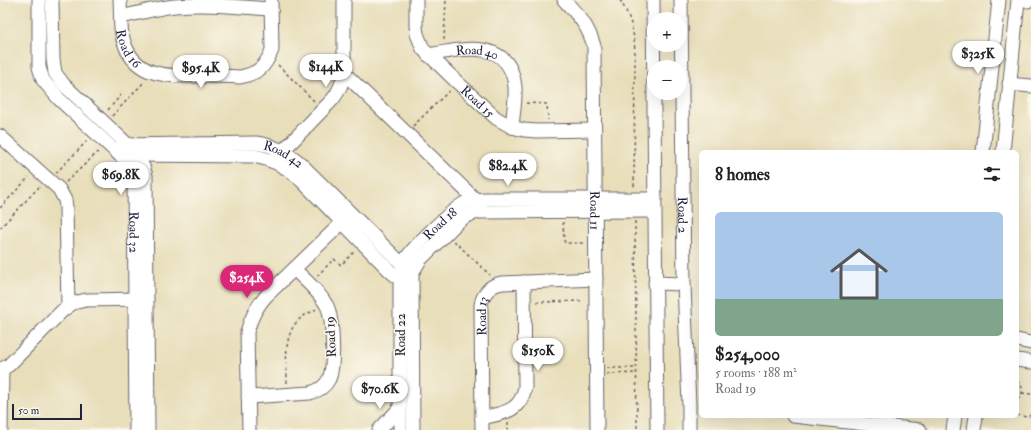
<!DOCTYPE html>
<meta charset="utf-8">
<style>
:root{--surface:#fff;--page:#f6f6f6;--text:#202124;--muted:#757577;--accent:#db2777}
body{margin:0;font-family:"IM FELL Double Pica",serif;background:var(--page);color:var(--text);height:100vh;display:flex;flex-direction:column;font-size:15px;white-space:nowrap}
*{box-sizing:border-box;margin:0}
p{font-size:13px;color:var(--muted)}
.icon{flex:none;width:22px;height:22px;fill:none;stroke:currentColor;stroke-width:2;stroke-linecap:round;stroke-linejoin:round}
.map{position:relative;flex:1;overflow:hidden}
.panel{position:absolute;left:699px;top:150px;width:320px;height:268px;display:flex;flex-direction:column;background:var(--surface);border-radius:6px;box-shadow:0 4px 16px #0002}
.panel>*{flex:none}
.buttons{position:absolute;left:647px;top:12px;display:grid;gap:8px}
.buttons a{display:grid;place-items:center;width:40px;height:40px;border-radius:50%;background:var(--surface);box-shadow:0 4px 16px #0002;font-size:20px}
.scale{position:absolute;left:12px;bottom:10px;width:70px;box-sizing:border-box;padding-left:4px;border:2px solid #22223b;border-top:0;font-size:11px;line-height:14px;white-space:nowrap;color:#22223b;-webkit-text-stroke:3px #fbf7ec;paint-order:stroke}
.price{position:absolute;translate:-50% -34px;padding:0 9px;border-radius:14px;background:#fff;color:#222;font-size:13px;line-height:26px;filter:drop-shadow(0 1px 2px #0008)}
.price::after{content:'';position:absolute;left:50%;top:24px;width:12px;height:9px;margin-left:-6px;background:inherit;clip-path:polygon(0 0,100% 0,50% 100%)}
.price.selected{background:var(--accent);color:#fff}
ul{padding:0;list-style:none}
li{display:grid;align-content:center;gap:8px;height:212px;padding:0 16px}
li span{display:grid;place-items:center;height:124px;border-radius:6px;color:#555}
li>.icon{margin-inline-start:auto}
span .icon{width:72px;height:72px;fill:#fffc;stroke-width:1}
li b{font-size:17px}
h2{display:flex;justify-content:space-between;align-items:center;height:48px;padding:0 16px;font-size:17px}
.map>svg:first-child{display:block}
</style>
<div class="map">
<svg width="1031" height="430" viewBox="0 0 1031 430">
<rect width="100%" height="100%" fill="#fbf7ec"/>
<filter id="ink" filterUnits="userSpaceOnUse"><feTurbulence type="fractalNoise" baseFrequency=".025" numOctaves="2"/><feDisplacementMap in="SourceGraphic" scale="8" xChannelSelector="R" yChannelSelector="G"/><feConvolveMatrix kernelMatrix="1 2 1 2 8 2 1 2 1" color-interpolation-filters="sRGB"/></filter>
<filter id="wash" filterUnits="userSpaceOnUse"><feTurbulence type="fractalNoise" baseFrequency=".012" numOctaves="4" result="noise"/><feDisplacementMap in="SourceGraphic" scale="16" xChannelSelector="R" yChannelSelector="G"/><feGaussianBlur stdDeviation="0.9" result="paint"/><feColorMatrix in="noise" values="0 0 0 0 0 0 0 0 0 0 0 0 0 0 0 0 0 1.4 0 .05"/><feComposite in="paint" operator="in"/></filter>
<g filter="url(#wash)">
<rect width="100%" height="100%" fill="#e8deba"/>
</g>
<g filter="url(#ink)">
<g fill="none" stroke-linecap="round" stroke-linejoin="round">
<defs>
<g id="minor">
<path id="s1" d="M39,0V67L43,80L59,99L126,161L130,166L134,179L136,430"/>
<path d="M52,0L53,59L55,73L64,85L128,145C137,155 143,163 146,176L148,430"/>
<path id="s2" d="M120,0C121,15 119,31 125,45C137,77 167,76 195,76C210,76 225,76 240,77C259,73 265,67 272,50L271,0"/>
<path id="s3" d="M416,0V26L417,34L423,49L457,82L496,118L512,127L524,130L537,131L594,130"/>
<path id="s4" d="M564,0C578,15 588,25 594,46L597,430"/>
<polyline points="653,0 657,430"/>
<path id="s5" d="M681,0L684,284L689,405V430"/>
<polyline points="1028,1 1030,0"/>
<path d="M121,17C139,13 157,8 175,6C207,3 239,7 271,9"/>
<path id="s6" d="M428,55C462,49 510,37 515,87C516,99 513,114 512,127"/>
<polyline points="344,73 480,204"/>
<polyline points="1009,84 1031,86"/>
<polyline points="0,136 59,189 65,200 66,207 68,306"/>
<path id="s7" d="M122,145L256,143C273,145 287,152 300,163L409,271"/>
<polyline points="983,152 999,0"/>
<polyline points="1003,152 1018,0"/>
<path d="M132,155L254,156C271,159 284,165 297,176L390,271L406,284"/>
<path d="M277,157L333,99C340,90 342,83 344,73V0"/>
<polyline points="655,283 684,284"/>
<polyline points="1017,340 1031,343"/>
<polyline points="1017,360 1031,362"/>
<polyline points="0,370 9,365 62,311 73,303 86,300 143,299"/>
<path d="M248,397L310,393C318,391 325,387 329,379C335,366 333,318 327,306C319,291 305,280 294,269"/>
<polyline points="793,416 920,430"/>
<path d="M482,418C503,413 521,412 525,387L524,282"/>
<polyline points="1,430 2,370"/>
<path d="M249,430L247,332C251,317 256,307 266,296L349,216"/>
<polyline points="379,430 400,408"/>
<path id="s8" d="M400,430V280C402,273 403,266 406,259C413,247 455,206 467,202C473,200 480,200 486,199H655"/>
<path d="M413,430L412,273L420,260L458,222C465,216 471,213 480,212L655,211"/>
<path id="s9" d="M482,430L481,305C483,293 490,285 502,283L596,279"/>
<polyline points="953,430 955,416"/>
<polyline points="974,430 976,416"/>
</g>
</defs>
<use href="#minor" stroke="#676467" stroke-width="15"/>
<g stroke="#676467" stroke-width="1.5" stroke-dasharray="3 3" stroke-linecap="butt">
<path d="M620,0C632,20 634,31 635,54L634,187"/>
<polyline points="444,40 446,0"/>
<polyline points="278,65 315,102"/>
<polyline points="526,103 547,104 548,120"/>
<polyline points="108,110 121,95"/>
<polyline points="112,116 145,81"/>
<polyline points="413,126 449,91"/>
<polyline points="56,173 87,141"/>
<polyline points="66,182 98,152"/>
<polyline points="0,208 29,177"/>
<polyline points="635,221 637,430"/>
<polyline points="563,222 564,240 565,243 584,243"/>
<polyline points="0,228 40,186"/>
<polyline points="454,241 490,275"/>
<polyline points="317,276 334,259 341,265 355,251"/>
<polyline points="536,302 584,301"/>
<polyline points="607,368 636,368"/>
<polyline points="607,374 636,373"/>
<path d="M1017,381C1024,386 1024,395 1017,400"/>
<path d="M287,383C287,361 282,332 302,317C306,314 312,312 316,309"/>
<polyline points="1022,393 1031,394"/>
<polyline points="1017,410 1018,415"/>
<polyline points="1017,415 1027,417 1031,415"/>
<polyline points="508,422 508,430"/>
</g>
<use href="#minor" stroke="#fff" stroke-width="13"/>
</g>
</g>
<g text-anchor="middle" stroke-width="3" stroke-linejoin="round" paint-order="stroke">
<g font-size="13" fill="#22223b" stroke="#fbf7ec">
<text dy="5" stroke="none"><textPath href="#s2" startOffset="50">Road 16</textPath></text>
<text dy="5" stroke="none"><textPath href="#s6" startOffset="50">Road 40</textPath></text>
<text dy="5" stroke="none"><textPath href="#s3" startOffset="126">Road 15</textPath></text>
<text dy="5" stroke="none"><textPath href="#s7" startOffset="164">Road 42</textPath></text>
<text dy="5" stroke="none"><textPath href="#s4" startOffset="220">Road 11</textPath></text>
<text dy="5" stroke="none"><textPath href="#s5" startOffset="215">Road 2</textPath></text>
<text dy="5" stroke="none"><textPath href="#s8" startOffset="221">Road 18</textPath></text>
<text dy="5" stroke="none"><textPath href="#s1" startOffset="270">Road 32</textPath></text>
<text dy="5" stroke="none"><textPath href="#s9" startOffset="114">Road 13</textPath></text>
<text transform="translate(400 335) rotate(-90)" y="5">Road 22</text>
<text transform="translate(330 337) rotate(-93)" y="5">Road 19</text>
</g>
</g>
</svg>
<div class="buttons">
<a>+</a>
<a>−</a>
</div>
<div class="scale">50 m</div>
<b class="price" style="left:978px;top:75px">$325K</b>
<b class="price" style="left:326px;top:88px">$144K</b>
<b class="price" style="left:201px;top:89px">$95.4K</b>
<b class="price" style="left:508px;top:187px">$82.4K</b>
<b class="price" style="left:121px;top:196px">$69.8K</b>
<b class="price selected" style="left:247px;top:299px">$254K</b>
<b class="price" style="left:538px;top:372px">$150K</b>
<b class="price" style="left:380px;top:410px">$70.6K</b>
<section class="panel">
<h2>8 homes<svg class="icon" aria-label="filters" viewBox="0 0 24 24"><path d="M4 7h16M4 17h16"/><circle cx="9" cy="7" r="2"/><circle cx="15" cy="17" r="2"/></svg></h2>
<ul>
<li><span style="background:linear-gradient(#a9c7e8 70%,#7fa58c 0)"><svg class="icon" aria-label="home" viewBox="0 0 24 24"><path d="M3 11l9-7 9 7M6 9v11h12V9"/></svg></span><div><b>$254,000</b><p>5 rooms · 188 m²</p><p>Road 19</p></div></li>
</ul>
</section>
</div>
